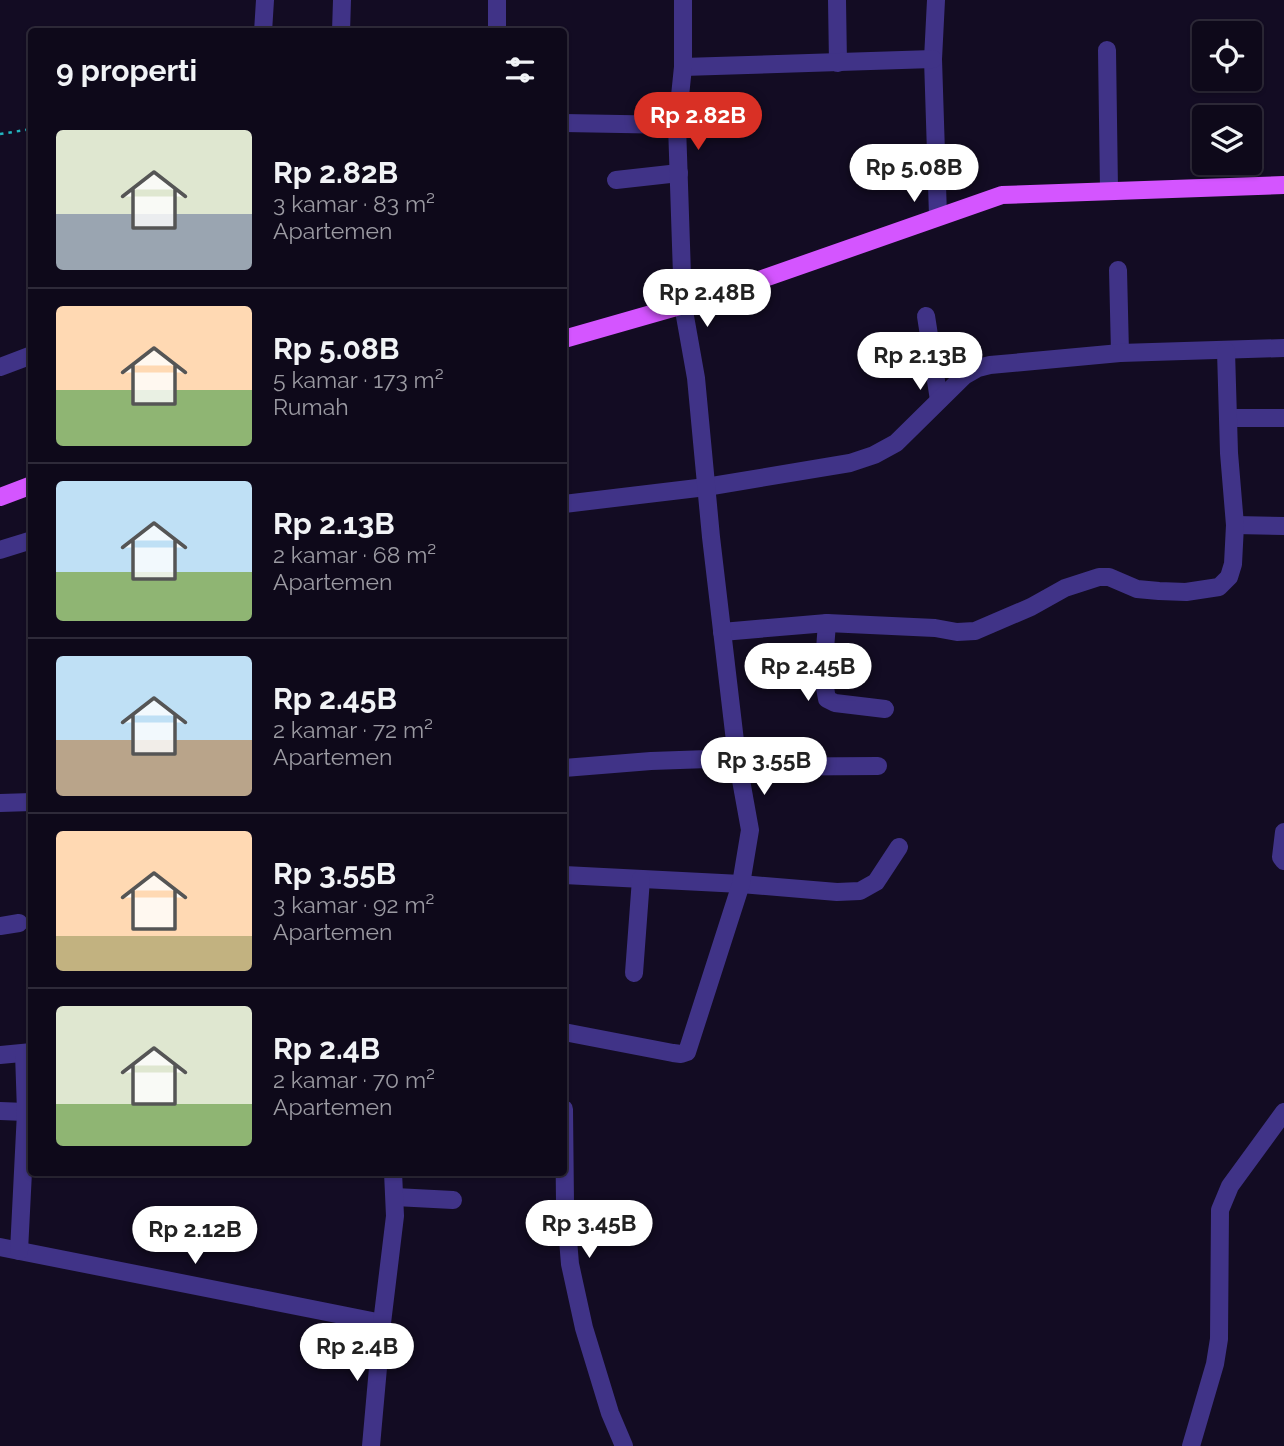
<!DOCTYPE html>
<html lang="id">
<meta charset="utf-8">
<style>
:root{--surface:#0e091a;--page:#171223;--text:#f1f3f6;--muted:#9b9aa2;--line:#2e2a39;--accent:#d93025}
body{margin:0;font-family:Raleway,sans-serif;background:var(--page);color:var(--text);height:100vh;display:flex;flex-direction:column;font-size:26px;white-space:nowrap}
*{box-sizing:border-box;margin:0}
p{font-size:23px;color:var(--muted)}
.icon{flex:none;width:38px;height:38px;fill:none;stroke:currentColor;stroke-width:2;stroke-linecap:round;stroke-linejoin:round}
.map{position:relative;flex:1;overflow:hidden}
.panel{position:absolute;left:28px;top:28px;width:539px;height:1148px;display:flex;flex-direction:column;background:var(--surface);border-radius:7px;box-shadow:0 2px 5px #0004,0 0 0 2px var(--line)}
.panel>*{flex:none}
.controls{position:absolute;left:1192px;top:21px;display:grid;gap:14px}
.controls a{display:grid;place-items:center;width:70px;height:70px;border-radius:7px;background:var(--surface);box-shadow:0 2px 5px #0004,0 0 0 2px var(--line);font-size:35px}
.price{position:absolute;translate:-50% -60px;padding:0 16px;border-radius:24px;background:#fff;color:#222;font-size:23px;line-height:46px;filter:drop-shadow(0 2px 4px #0008)}
.price::after{content:'';position:absolute;left:50%;top:42px;width:21px;height:16px;margin-left:-10px;background:inherit;clip-path:polygon(0 0,100% 0,50% 100%)}
.price.selected{background:var(--accent);color:#fff}
ul{padding:0;list-style:none}
li{display:flex;align-items:center;gap:21px;height:175px;padding:0 28px}
li+li{border-top:2px solid var(--line)}
li span{display:grid;place-items:center;flex:none;width:196px;height:140px;border-radius:7px;color:#555}
li>.icon{margin-inline-start:auto}
span .icon{width:84px;height:84px;fill:#fffc;stroke-width:1}
li b{font-size:30px}
h2{display:flex;justify-content:space-between;align-items:center;height:84px;padding:0 28px;font-size:30px}
.map>svg:first-child{display:block}
</style>
<div class="map">
<svg width="1284" height="1446" viewBox="0 0 1284 1446">
<rect width="100%" height="100%" fill="#130c23"/>
<g fill="none" stroke-linecap="round" stroke-linejoin="round">
<polyline stroke="#23b4be" stroke-width="2.5" stroke-dasharray="3.5 5" stroke-linecap="butt" points="0,134 32,129"/>
<g stroke="#403387" stroke-width="18">
<polyline points="837,0 838,63"/>
<polyline points="936,0 933,59 938,216"/>
<polyline points="263,32 265,0"/>
<polyline points="341,32 342,0"/>
<polyline points="497,32 497,0"/>
<polyline points="1107,50 1109,190"/>
<polyline points="683,67 933,59"/>
<polyline points="564,123 677,125"/>
<polyline points="616,180 679,173"/>
<polyline points="1118,270 1120,353"/>
<polyline points="926,316 939,400"/>
<polyline points="0,367 32,355"/>
<polyline points="1229,418 1284,418"/>
<polyline points="564,504 706,487 850,463 874,455 896,443 964,376 978,368 990,365 1120,353 1284,348"/>
<polyline points="1235,525 1284,526"/>
<polyline points="0,550 32,540"/>
<polyline points="827,623 823,676 827,699 835,703 885,709"/>
<polyline points="722,632 827,623 935,628 957,632 975,631 1031,607 1065,588 1099,577 1109,577 1137,589 1159,591 1186,592 1219,587 1229,577 1233,564 1235,525 1229,453 1226,351"/>
<polyline points="739,767 878,766"/>
<polyline points="564,768 651,761 737,758"/>
<polyline points="0,803 32,802"/>
<polyline points="1284,832 1281,857 1284,861"/>
<polyline points="564,875 741,884 837,892 860,891 876,882 899,847"/>
<polyline points="0,926 19,923"/>
<polyline points="634,973 641,879"/>
<polyline points="564,1032 673,1053 681,1054 687,1052 741,884 750,830 737,758 711,537 696,378 683,305 677,125 683,67 683,0"/>
<polyline points="0,1055 32,1052"/>
<polyline points="564,1109 565,1203 570,1264 584,1328 610,1413 624,1446"/>
<polyline points="0,1111 26,1112"/>
<polyline points="395,1197 453,1200"/>
<polyline points="0,1247 382,1323"/>
<polyline points="19,1251 26,1112 24,1053"/>
<polyline points="371,1446 382,1323 395,1216 393,1172"/>
<polyline points="1191,1446 1215,1364 1219,1339 1220,1210 1230,1186 1284,1112"/>
</g>
<g stroke="#d455ff" stroke-width="18">
<polyline points="564,339 683,305 762,279 1002,195 1284,185"/>
<polyline points="0,497 32,485"/>
</g>
</g>
</svg>
<div class="controls">
<a><svg class="icon" aria-label="locate" viewBox="0 0 24 24"><circle cx="12" cy="12" r="6"/><path d="M12 2v4M12 18v4M2 12h4M18 12h4"/></svg></a>
<a><svg class="icon" aria-label="layers" viewBox="0 0 24 24"><path d="M12 4l9 5-9 5-9-5zM3 14l9 5 9-5"/></svg></a>
</div>
<b class="price selected" style="left:698px;top:152px">Rp 2.82B</b>
<b class="price" style="left:914px;top:204px">Rp 5.08B</b>
<b class="price" style="left:707px;top:329px">Rp 2.48B</b>
<b class="price" style="left:920px;top:392px">Rp 2.13B</b>
<b class="price" style="left:808px;top:703px">Rp 2.45B</b>
<b class="price" style="left:764px;top:797px">Rp 3.55B</b>
<b class="price" style="left:589px;top:1260px">Rp 3.45B</b>
<b class="price" style="left:195px;top:1266px">Rp 2.12B</b>
<b class="price" style="left:357px;top:1383px">Rp 2.4B</b>
<section class="panel">
<h2>9 properti<svg class="icon" aria-label="filters" viewBox="0 0 24 24"><path d="M4 7h16M4 17h16"/><circle cx="9" cy="7" r="2"/><circle cx="15" cy="17" r="2"/></svg></h2>
<ul>
<li><span style="background:linear-gradient(#dfe7d0 60%,#9aa5b1 0)"><svg class="icon" aria-label="home" viewBox="0 0 24 24"><path d="M3 11l9-7 9 7M6 9v11h12V9"/></svg></span><div><b>Rp 2.82B</b><p>3 kamar · 83 m²</p><p>Apartemen</p></div></li>
<li><span style="background:linear-gradient(#ffd9b3 60%,#8fb573 0)"><svg class="icon" aria-label="home" viewBox="0 0 24 24"><path d="M3 11l9-7 9 7M6 9v11h12V9"/></svg></span><div><b>Rp 5.08B</b><p>5 kamar · 173 m²</p><p>Rumah</p></div></li>
<li><span style="background:linear-gradient(#bfe0f5 65%,#8fb573 0)"><svg class="icon" aria-label="home" viewBox="0 0 24 24"><path d="M3 11l9-7 9 7M6 9v11h12V9"/></svg></span><div><b>Rp 2.13B</b><p>2 kamar · 68 m²</p><p>Apartemen</p></div></li>
<li><span style="background:linear-gradient(#bfe0f5 60%,#b9a48a 0)"><svg class="icon" aria-label="home" viewBox="0 0 24 24"><path d="M3 11l9-7 9 7M6 9v11h12V9"/></svg></span><div><b>Rp 2.45B</b><p>2 kamar · 72 m²</p><p>Apartemen</p></div></li>
<li><span style="background:linear-gradient(#ffd9b3 75%,#c2b280 0)"><svg class="icon" aria-label="home" viewBox="0 0 24 24"><path d="M3 11l9-7 9 7M6 9v11h12V9"/></svg></span><div><b>Rp 3.55B</b><p>3 kamar · 92 m²</p><p>Apartemen</p></div></li>
<li><span style="background:linear-gradient(#dfe7d0 70%,#8fb573 0)"><svg class="icon" aria-label="home" viewBox="0 0 24 24"><path d="M3 11l9-7 9 7M6 9v11h12V9"/></svg></span><div><b>Rp 2.4B</b><p>2 kamar · 70 m²</p><p>Apartemen</p></div></li>
</ul>
</section>
</div>
